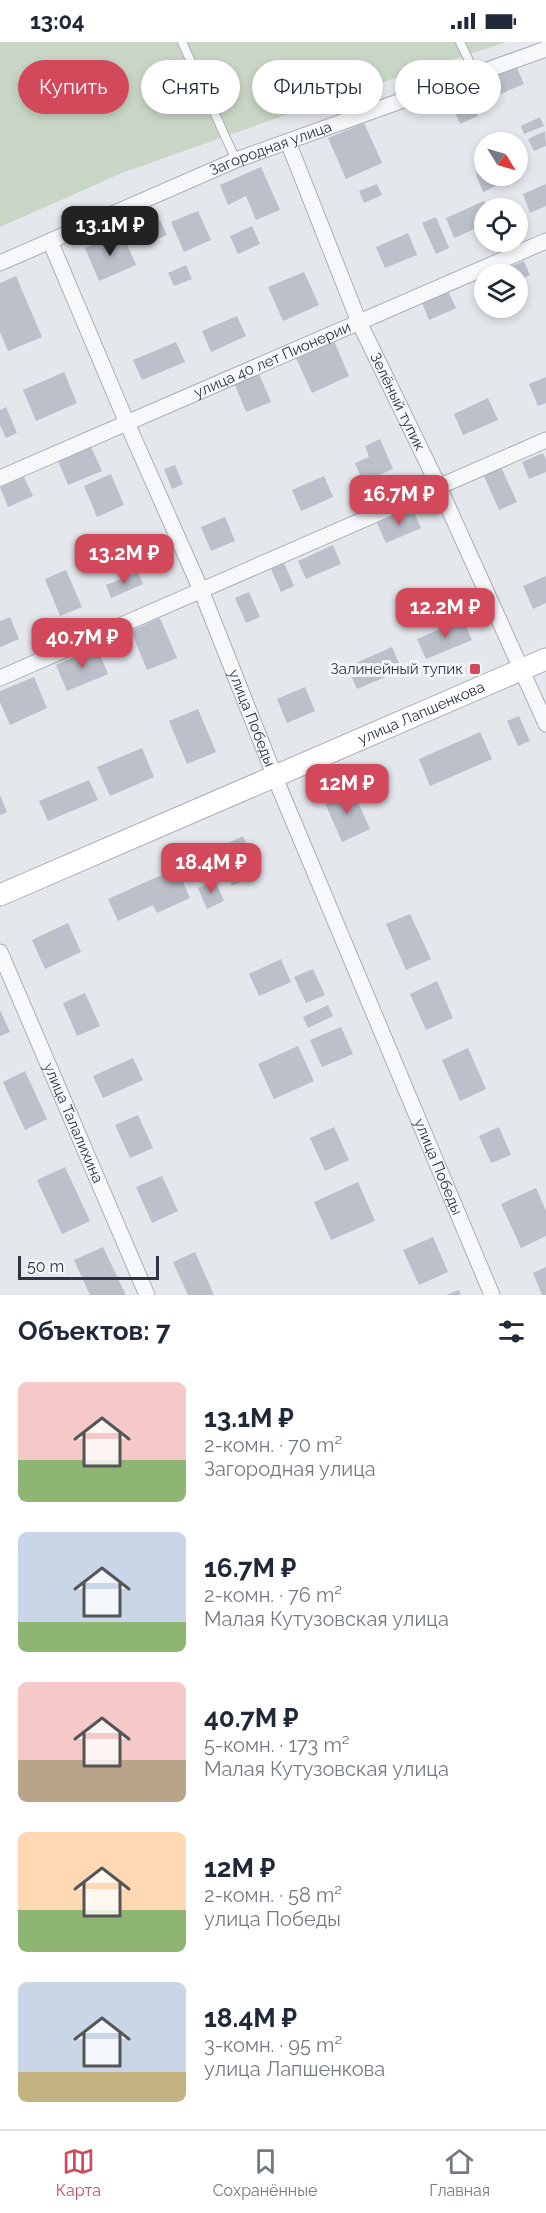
<!DOCTYPE html>
<html lang="ru">
<meta charset="utf-8">
<style>
:root{--surface:#fff;--page:#f2f2f3;--text:#1f2937;--muted:#747a83;--line:#e0e1e3;--accent:#d1495b}
body{margin:0;font-family:Raleway,sans-serif;background:var(--page);color:var(--text);height:100vh;display:flex;flex-direction:column;font-size:22px;white-space:nowrap}
*{box-sizing:border-box;margin:0}
p{font-size:20px;color:var(--muted)}
.icon{flex:none;width:33px;height:33px;fill:none;stroke:currentColor;stroke-width:2;stroke-linecap:round;stroke-linejoin:round}
.map{position:relative;height:1253px;overflow:hidden}
.side{display:flex;flex-direction:column;background:var(--surface);flex:1}
.side>*{flex:none}
.hud{position:absolute;left:18px;top:18px;width:510px;height:54px;display:flex;gap:12px}
.needle{width:39px;rotate:127deg}
.fabs{position:absolute;left:474px;top:90px;display:grid;gap:12px}
.fabs a{display:grid;place-items:center;width:54px;height:54px;border-radius:50%;background:var(--surface);box-shadow:0 3px 9px #0003;font-size:30px}
.scale{position:absolute;left:18px;bottom:15px;width:141px;box-sizing:border-box;padding-left:6px;border:3px solid #2b3445;border-top:0;font-size:16px;line-height:21px;white-space:nowrap;color:#2b3445;-webkit-text-stroke:4px #f4f6f9;paint-order:stroke}
.price{position:absolute;translate:-50% -51px;padding:0 14px;border-radius:12px;background:var(--accent);color:#fff;font-size:20px;line-height:39px;filter:drop-shadow(0 2px 3px #0008)}
.price::after{content:'';position:absolute;left:50%;top:36px;width:18px;height:14px;margin-left:-9px;background:inherit;clip-path:polygon(0 0,100% 0,50% 100%)}
.price.selected{background:#222;color:#fff}
ul{padding:0;list-style:none}
li{display:flex;align-items:center;gap:18px;height:150px;padding:0 18px}
li span{display:grid;place-items:center;flex:none;width:168px;height:120px;border-radius:9px;color:#555}
li>.icon{margin-inline-start:auto}
span .icon{width:72px;height:72px;fill:#fffc;stroke-width:1}
li b{font-size:26px}
h2{display:flex;justify-content:space-between;align-items:center;height:72px;padding:0 18px;font-size:26px}
.pill{padding:0 21px;border-radius:27px;background:var(--surface);box-shadow:0 3px 9px #0003;font-size:21px;line-height:54px}
.pill.selected{background:var(--accent);color:#fff}
.status{display:flex;justify-content:space-between;align-items:center;height:42px;padding:0 30px;background:var(--surface);direction:ltr}
.status svg{height:16px;fill:currentColor}
.menu{display:flex;justify-content:space-around;align-items:center;height:84px;border-top:2px solid var(--line);background:var(--surface);font-size:16px;color:var(--muted)}
.menu a{display:grid;justify-items:center;gap:3px}
.menu .selected{color:var(--accent)}
.map>svg:first-child{display:block}
</style>
<div class="status"><b>13:04</b><svg viewBox="0 0 49 12"><path d="M0 12V9h3v3zM5 12V6h3v6zM10 12V3h3v9zM15 12V0h3v12zM26 1h20v11H26zM47 4h2v5h-2z"/></svg></div>
<div class="map">
<svg width="546" height="1253" viewBox="0 0 546 1253">
<rect width="100%" height="100%" fill="#e4e7ec"/>
<polygon fill="#c9d6c5" points="0,0 506,0 322,60 122,131 0,185"/>
<g fill="#bbc0ca">
<polygon points="516,24 524,42 489,57 481,39"/>
<polygon points="469,53 478,74 460,82 451,61"/>
<polygon points="540,75 544,84 524,92 521,84"/>
<polygon points="364,81 382,121 346,137 328,96"/>
<polygon points="545,89 546,104 534,109 528,97"/>
<polygon points="261,125 280,168 256,178 246,154 228,163 220,143"/>
<polygon points="484,128 484,134 492,134 496,144 483,150 476,132"/>
<polygon points="377,142 382,153 364,161 359,149"/>
<polygon points="546,142 546,164 530,171 523,152"/>
<polygon points="484,159 488,166 484,166 484,183 454,196 446,176"/>
<polygon points="198,169 211,198 184,210 171,180"/>
<polygon points="436,175 449,206 436,212 422,181"/>
<polygon points="160,178 167,193 153,199 147,184"/>
<polygon points="252,184 260,202 238,212 230,194"/>
<polygon points="122,191 136,223 99,239 85,206"/>
<polygon points="408,191 417,213 385,226 376,205"/>
<polygon points="524,219 530,233 518,238 518,232 491,232"/>
<polygon points="186,223 192,237 174,244 168,231"/>
<polygon points="304,230 319,263 283,279 268,245"/>
<polygon points="16,234 42,295 8,309 0,290 0,241"/>
<polygon points="448,249 456,266 429,278 422,261"/>
<polygon points="237,274 246,294 211,310 202,289"/>
<polygon points="334,299 349,334 312,351 296,316"/>
<polygon points="176,300 185,320 142,338 133,318"/>
<polygon points="64,330 77,361 36,379 23,348"/>
<polygon points="259,332 271,360 246,370 235,343"/>
<polygon points="546,335 546,361 538,364 529,342"/>
<polygon points="488,356 498,378 463,393 454,372"/>
<polygon points="6,365 17,391 6,396 0,383 0,368"/>
<polygon points="380,397 393,427 363,440 355,421 369,415 365,404"/>
<polygon points="91,405 102,429 68,443 58,419"/>
<polygon points="543,411 546,418 546,430 529,437 522,420"/>
<polygon points="175,423 183,442 172,447 164,427"/>
<polygon points="501,425 517,460 499,468 483,432"/>
<polygon points="111,432 124,463 97,475 84,444"/>
<polygon points="324,434 333,455 301,469 292,448"/>
<polygon points="24,435 33,454 8,465 0,445"/>
<polygon points="412,466 421,486 386,501 377,481"/>
<polygon points="225,475 235,499 211,509 201,485"/>
<polygon points="333,503 341,522 306,537 298,519"/>
<polygon points="284,521 294,544 281,550 271,527"/>
<polygon points="66,528 82,565 60,574 45,537"/>
<polygon points="138,530 143,542 111,556 106,543"/>
<polygon points="546,534 546,561 533,567 523,544"/>
<polygon points="249,550 260,575 246,581 235,556"/>
<polygon points="10,575 19,597 0,605 0,579"/>
<polygon points="160,576 177,616 147,628 131,589"/>
<polygon points="463,577 472,598 426,617 417,597"/>
<polygon points="97,605 108,632 67,649 56,623"/>
<polygon points="392,605 402,628 357,647 347,625"/>
<polygon points="34,635 47,666 10,683 0,660 0,649"/>
<polygon points="305,645 315,669 287,681 277,657"/>
<polygon points="198,667 216,710 187,722 169,679"/>
<polygon points="519,674 530,699 518,704 507,679"/>
<polygon points="480,690 492,717 430,744 419,717"/>
<polygon points="142,706 154,735 110,754 97,725"/>
<polygon points="89,738 98,758 48,779 39,759"/>
<polygon points="352,747 370,787 342,800 324,759"/>
<polygon points="0,753 7,770 0,773"/>
<polygon points="243,794 259,831 232,844 215,807"/>
<polygon points="177,826 190,856 157,871 153,863 118,879 108,857"/>
<polygon points="215,838 224,859 207,867 198,846"/>
<polygon points="410,872 431,917 406,928 386,882"/>
<polygon points="68,881 81,910 45,927 32,898"/>
<polygon points="281,917 291,940 259,954 249,932"/>
<polygon points="313,927 325,953 306,961 294,935"/>
<polygon points="437,939 453,976 426,988 410,952"/>
<polygon points="85,951 100,984 77,994 63,961"/>
<polygon points="328,963 333,974 308,986 303,975"/>
<polygon points="0,968 10,990 0,994"/>
<polygon points="341,985 353,1012 322,1025 310,998"/>
<polygon points="298,1004 314,1039 274,1057 258,1022"/>
<polygon points="468,1006 486,1047 460,1059 442,1018"/>
<polygon points="133,1016 143,1038 103,1056 93,1034"/>
<polygon points="25,1029 47,1077 25,1088 3,1040"/>
<polygon points="138,1073 153,1106 130,1116 115,1083"/>
<polygon points="334,1085 349,1118 325,1129 310,1096"/>
<polygon points="499,1085 511,1113 491,1121 479,1094"/>
<polygon points="65,1125 90,1179 62,1192 37,1138"/>
<polygon points="162,1134 178,1169 152,1181 136,1145"/>
<polygon points="358,1140 375,1179 331,1198 314,1160"/>
<polygon points="536,1146 546,1169 546,1194 521,1206 501,1162"/>
<polygon points="433,1195 448,1230 419,1243 403,1208"/>
<polygon points="103,1205 126,1253 90,1253 74,1218"/>
<polygon points="195,1210 214,1253 188,1253 173,1220"/>
<polygon points="546,1225 546,1253 542,1253 533,1231"/>
<polygon points="459,1248 461,1253 446,1253"/>
</g>
<g fill="none" stroke-linecap="round" stroke-linejoin="round">
<defs>
<g id="lane">
<polyline points="182,0 236,118"/>
<polyline points="460,0 476,33"/>
</g>
<g id="street">
<path id="s1" d="M288,100L359,280L439,445L546,682"/>
<path id="s2" d="M50,199L127,381L201,548L281,750L492,1253"/>
<path id="s3" d="M0,221L236,118L546,7"/>
<path id="s4" d="M0,436L546,199"/>
<polyline points="0,636 546,398"/>
<path id="s5" d="M0,910L147,1253"/>
</g>
<g id="secondary">
<path id="s6" d="M0,853L546,617"/>
</g>
</defs>
<use href="#lane" stroke="#a9aeb7" stroke-width="10"/>
<use href="#street" stroke="#a9aeb7" stroke-width="17"/>
<use href="#secondary" stroke="#a9aeb7" stroke-width="23"/>
<use href="#lane" stroke="#f7f8fa" stroke-width="8"/>
<use href="#street" stroke="#f7f8fa" stroke-width="15"/>
<use href="#secondary" stroke="#fff" stroke-width="21"/>
</g>
<rect fill="#d1495b" stroke="#f4f6f9" stroke-width="2" x="469" y="621" width="12" height="12" rx="3"/>
<g text-anchor="middle" stroke-width="6" stroke-linejoin="round" paint-order="stroke">
<g font-size="15" fill="#2b3445" stroke="#f4f6f9">
<text dy="5" stroke="none"><textPath href="#s3" startOffset="294">Загородная улица</textPath></text>
<text dy="5" stroke="none"><textPath href="#s4" startOffset="297">улица 40 лет Пионерии</textPath></text>
<text dy="5" stroke="none"><textPath href="#s1" startOffset="282">Зелёный тупик</textPath></text>
<text dy="5" stroke="none"><textPath href="#s6" startOffset="459">улица Лапшенкова</textPath></text>
<text dy="5" stroke="none"><textPath href="#s2" startOffset="518">улица Победы</textPath></text>
<text dy="5" stroke="none"><textPath href="#s5" startOffset="186">улица Талалихина</textPath></text>
<text dy="5" stroke="none"><textPath href="#s2" startOffset="1004">улица Победы</textPath></text>
</g>
<g font-size="15" fill="#2b3445" stroke="#f4f6f9" text-anchor="end">
<text x="463" y="632">Залинейный тупик</text>
</g>
</g>
</svg>
<div class="fabs">
<a><svg class="needle" viewBox="-14 -14 28 28"><path d="M0-13l5 13h-10z" fill="#e53935"/><path d="M0 13l5-13h-10z" fill="#747a83"/></svg></a>
<a><svg class="icon" aria-label="locate" viewBox="0 0 24 24"><circle cx="12" cy="12" r="6"/><path d="M12 2v4M12 18v4M2 12h4M18 12h4"/></svg></a>
<a><svg class="icon" aria-label="layers" viewBox="0 0 24 24"><path d="M12 4l9 5-9 5-9-5zM3 14l9 5 9-5"/></svg></a>
</div>
<div class="scale">50 m</div>
<b class="price selected" style="left:110px;top:215px">13.1M ₽</b>
<b class="price" style="left:399px;top:484px">16.7M ₽</b>
<b class="price" style="left:124px;top:543px">13.2M ₽</b>
<b class="price" style="left:445px;top:597px">12.2M ₽</b>
<b class="price" style="left:82px;top:627px">40.7M ₽</b>
<b class="price" style="left:347px;top:773px">12M ₽</b>
<b class="price" style="left:211px;top:852px">18.4M ₽</b>
<div class="hud">
<a class="pill selected">Купить</a>
<a class="pill">Снять</a>
<a class="pill">Фильтры</a>
<a class="pill">Новое</a>
</div>
</div>
<section class="side">
<h2>Объектов: 7<svg class="icon" aria-label="filters" viewBox="0 0 24 24"><path d="M4 7h16M4 17h16"/><circle cx="9" cy="7" r="2"/><circle cx="15" cy="17" r="2"/></svg></h2>
<ul>
<li><span style="background:linear-gradient(#f6c9c9 65%,#8fb573 0)"><svg class="icon" aria-label="home" viewBox="0 0 24 24"><path d="M3 11l9-7 9 7M6 9v11h12V9"/></svg></span><div><b>13.1M ₽</b><p>2-комн. · 70 m²</p><p>Загородная улица</p></div></li>
<li><span style="background:linear-gradient(#c9d6e8 75%,#8fb573 0)"><svg class="icon" aria-label="home" viewBox="0 0 24 24"><path d="M3 11l9-7 9 7M6 9v11h12V9"/></svg></span><div><b>16.7M ₽</b><p>2-комн. · 76 m²</p><p>Малая Кутузовская улица</p></div></li>
<li><span style="background:linear-gradient(#f6c9c9 65%,#b9a48a 0)"><svg class="icon" aria-label="home" viewBox="0 0 24 24"><path d="M3 11l9-7 9 7M6 9v11h12V9"/></svg></span><div><b>40.7M ₽</b><p>5-комн. · 173 m²</p><p>Малая Кутузовская улица</p></div></li>
<li><span style="background:linear-gradient(#ffd9b3 65%,#8fb573 0)"><svg class="icon" aria-label="home" viewBox="0 0 24 24"><path d="M3 11l9-7 9 7M6 9v11h12V9"/></svg></span><div><b>12M ₽</b><p>2-комн. · 58 m²</p><p>улица Победы</p></div></li>
<li><span style="background:linear-gradient(#c9d6e8 75%,#c2b280 0)"><svg class="icon" aria-label="home" viewBox="0 0 24 24"><path d="M3 11l9-7 9 7M6 9v11h12V9"/></svg></span><div><b>18.4M ₽</b><p>3-комн. · 95 m²</p><p>улица Лапшенкова</p></div></li>
</ul>
</section>
<nav class="menu">
<a class="selected"><svg class="icon" aria-label="map" viewBox="0 0 24 24"><path d="M3 6l6-2 6 2 6-2v14l-6 2-6-2-6 2zM9 4v14M15 6v14"/></svg>Карта</a>
<a><svg class="icon" aria-label="saved" viewBox="0 0 24 24"><path d="M7 4h10v16l-5-4-5 4z"/></svg>Сохранённые</a>
<a><svg class="icon" aria-label="home" viewBox="0 0 24 24"><path d="M3 11l9-7 9 7M6 9v11h12V9"/></svg>Главная</a>
</nav>
